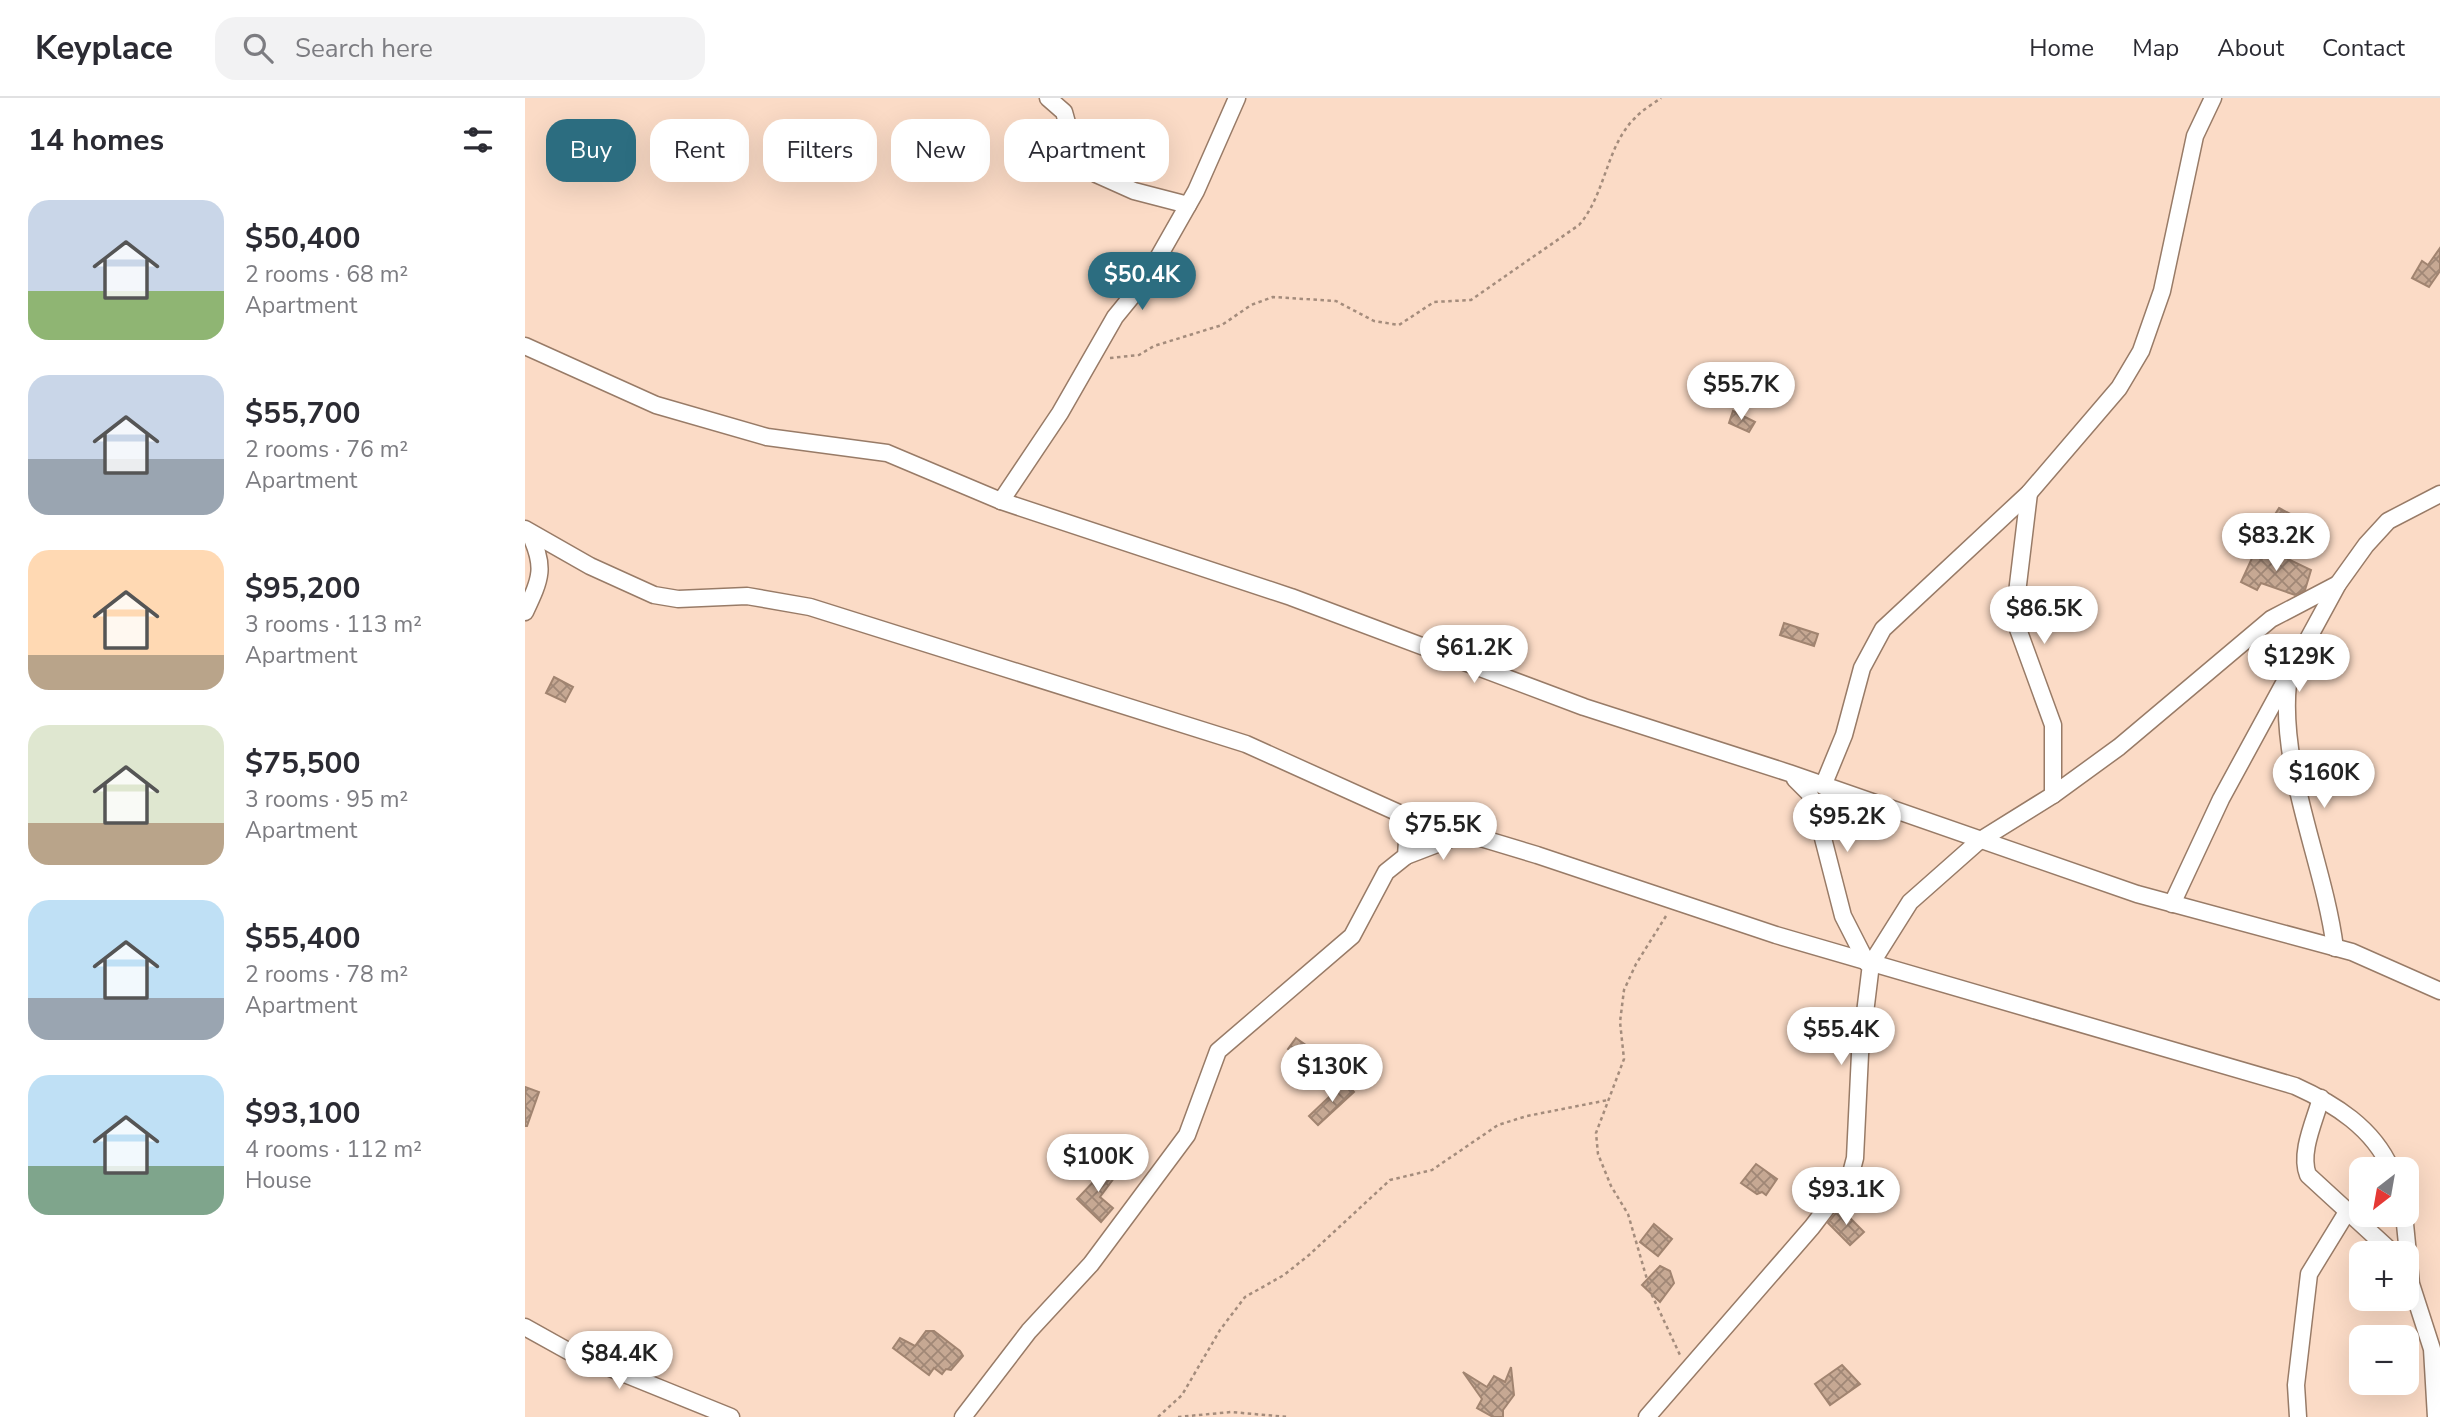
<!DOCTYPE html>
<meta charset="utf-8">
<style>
:root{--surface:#fff;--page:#f2f2f3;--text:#2b2b33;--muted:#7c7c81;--line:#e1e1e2;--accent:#2c6d80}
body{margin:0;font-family:"Nunito Sans",sans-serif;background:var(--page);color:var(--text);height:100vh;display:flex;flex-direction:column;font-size:26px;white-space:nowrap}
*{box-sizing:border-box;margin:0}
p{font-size:23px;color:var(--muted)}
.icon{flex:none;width:38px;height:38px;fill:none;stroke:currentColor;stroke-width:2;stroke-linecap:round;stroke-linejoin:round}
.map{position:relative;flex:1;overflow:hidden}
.panel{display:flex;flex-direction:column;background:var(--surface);width:525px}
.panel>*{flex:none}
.top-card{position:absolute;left:21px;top:21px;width:665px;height:63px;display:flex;gap:14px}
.needle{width:46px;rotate:211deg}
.controls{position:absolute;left:1824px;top:1059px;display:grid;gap:14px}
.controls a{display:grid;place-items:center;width:70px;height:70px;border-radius:14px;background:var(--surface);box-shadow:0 7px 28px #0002;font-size:35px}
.price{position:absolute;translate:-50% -60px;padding:0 16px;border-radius:24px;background:#fff;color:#222;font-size:23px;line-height:46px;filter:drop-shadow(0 2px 4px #0008)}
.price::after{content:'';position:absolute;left:50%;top:42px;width:21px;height:16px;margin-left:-10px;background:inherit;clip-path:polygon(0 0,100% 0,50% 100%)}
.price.active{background:var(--accent);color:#fff}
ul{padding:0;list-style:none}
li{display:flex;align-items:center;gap:21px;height:175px;padding:0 28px}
li span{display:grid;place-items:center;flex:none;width:196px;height:140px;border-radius:21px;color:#555}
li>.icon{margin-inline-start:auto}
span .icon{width:84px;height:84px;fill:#fffc;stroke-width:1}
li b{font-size:30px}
h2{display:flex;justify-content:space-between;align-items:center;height:84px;padding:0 28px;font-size:30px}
.tag{padding:0 24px;border-radius:21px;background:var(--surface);box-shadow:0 7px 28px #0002;font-size:24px;line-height:63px}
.tag.active{background:var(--accent);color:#fff}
header{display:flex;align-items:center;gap:42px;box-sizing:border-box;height:98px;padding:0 35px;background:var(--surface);border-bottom:2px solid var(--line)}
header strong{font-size:33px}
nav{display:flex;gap:38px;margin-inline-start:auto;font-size:24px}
.search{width:490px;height:63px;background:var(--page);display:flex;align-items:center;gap:18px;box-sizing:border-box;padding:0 24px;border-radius:21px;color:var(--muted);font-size:26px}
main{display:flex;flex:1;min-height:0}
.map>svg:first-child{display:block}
</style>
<header>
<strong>Keyplace</strong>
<div class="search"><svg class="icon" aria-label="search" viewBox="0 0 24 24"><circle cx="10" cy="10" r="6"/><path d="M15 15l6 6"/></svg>Search here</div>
<nav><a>Home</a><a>Map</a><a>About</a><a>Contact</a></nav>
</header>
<main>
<section class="panel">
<h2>14 homes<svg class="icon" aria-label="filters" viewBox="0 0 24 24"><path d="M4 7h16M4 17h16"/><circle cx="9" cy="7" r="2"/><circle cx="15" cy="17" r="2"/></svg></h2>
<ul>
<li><span style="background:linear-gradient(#c9d6e8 65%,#8fb573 0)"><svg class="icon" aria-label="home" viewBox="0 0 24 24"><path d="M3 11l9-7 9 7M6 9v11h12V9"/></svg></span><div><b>$50,400</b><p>2 rooms · 68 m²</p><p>Apartment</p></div></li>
<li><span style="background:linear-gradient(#c9d6e8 60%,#9aa5b1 0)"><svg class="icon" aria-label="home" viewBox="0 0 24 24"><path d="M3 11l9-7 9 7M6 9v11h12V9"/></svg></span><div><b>$55,700</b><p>2 rooms · 76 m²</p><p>Apartment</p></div></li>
<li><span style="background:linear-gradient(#ffd9b3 75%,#b9a48a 0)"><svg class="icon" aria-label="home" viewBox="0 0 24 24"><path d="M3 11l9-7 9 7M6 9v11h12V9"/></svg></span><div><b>$95,200</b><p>3 rooms · 113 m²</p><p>Apartment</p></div></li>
<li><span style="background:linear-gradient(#dfe7d0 70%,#b9a48a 0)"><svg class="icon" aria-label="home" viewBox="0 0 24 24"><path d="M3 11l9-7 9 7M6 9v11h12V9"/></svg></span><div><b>$75,500</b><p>3 rooms · 95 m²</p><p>Apartment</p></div></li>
<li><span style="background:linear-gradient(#bfe0f5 70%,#9aa5b1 0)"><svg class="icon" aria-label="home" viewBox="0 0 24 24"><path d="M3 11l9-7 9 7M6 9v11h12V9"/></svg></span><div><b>$55,400</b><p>2 rooms · 78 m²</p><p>Apartment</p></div></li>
<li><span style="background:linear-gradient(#bfe0f5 65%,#7fa58c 0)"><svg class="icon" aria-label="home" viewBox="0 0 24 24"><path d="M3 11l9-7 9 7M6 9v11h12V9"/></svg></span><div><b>$93,100</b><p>4 rooms · 112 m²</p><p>House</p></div></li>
</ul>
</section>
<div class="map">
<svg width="1915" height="1319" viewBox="0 0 1915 1319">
<defs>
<pattern id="building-cross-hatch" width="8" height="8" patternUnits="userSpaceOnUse" patternTransform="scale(1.75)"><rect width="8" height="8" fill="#c6a893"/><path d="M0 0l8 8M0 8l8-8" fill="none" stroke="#a08776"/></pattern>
</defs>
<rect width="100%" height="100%" fill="#fbdbc6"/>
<g fill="url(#building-cross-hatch)" stroke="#a18470" stroke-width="2">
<polygon points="1915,150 1915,173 1904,189 1887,180 1897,163 1903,167"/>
<polygon points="1208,313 1230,324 1224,334 1204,325"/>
<polygon points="1754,410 1771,419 1766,435 1762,432 1759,439 1744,426"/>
<polygon points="1733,447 1786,472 1780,492 1770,497 1736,485 1732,492 1716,484"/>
<polygon points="1259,525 1293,536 1289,548 1255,537"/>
<polygon points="29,579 48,589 40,604 21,595"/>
<polygon points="771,940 799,960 791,971 763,951"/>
<polygon points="820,984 829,994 793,1027 784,1018"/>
<polygon points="0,989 14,994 2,1028 0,1028"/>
<polygon points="578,1066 592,1076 575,1099 588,1110 576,1124 552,1101 573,1079 570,1077"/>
<polygon points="1231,1066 1252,1081 1241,1097 1237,1094 1232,1096 1216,1085"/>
<polygon points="1315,1110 1339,1134 1325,1147 1303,1125"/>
<polygon points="1129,1126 1147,1141 1133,1158 1115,1144"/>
<polygon points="1135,1168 1145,1173 1149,1185 1135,1204 1117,1187"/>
<polygon points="401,1233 409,1233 435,1253 438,1258 426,1272 421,1271 417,1276 409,1270 404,1277 368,1250 375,1240 390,1248"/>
<polygon points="1317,1267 1335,1286 1305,1307 1290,1286"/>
<polygon points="986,1269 989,1297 978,1312 978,1319 968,1319 952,1310 957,1301 938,1274 962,1289 969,1278 980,1284"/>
</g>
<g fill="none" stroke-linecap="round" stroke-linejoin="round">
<defs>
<g id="minor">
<polyline points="523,0 539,14 544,32 571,76 609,93 663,107"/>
<polyline points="0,248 131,307 242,339 362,355 476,403 766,499 1059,609 1264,675 1612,796 1827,854 1915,893"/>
<polyline points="1504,395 1489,520 1528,627 1528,697"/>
<polyline points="476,403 535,315 590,219 621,181 671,93 712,0"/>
<path d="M0,431L65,468L129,497L153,501L222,498L285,509L721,646L876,716L1012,757L1251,837L1770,988C1810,1006 1848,1030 1866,1071"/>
<path d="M0,514C16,480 21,469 4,434"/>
<path d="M1763,585C1754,671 1799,764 1810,850"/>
<polyline points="1270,681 1284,695 1290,709 1318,818 1342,865"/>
<polyline points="1298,688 1319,637 1337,570 1358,531 1504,395 1594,290 1616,253 1637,193 1670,38 1688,0"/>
<polyline points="881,758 941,735"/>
<polyline points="1647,806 1696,701 1813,486 1841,447 1863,423 1915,396"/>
<path d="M1796,1000C1790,1022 1774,1055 1783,1077L1868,1155"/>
<polyline points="1879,1116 1886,1186 1907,1251 1911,1319"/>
<polyline points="0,1229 43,1253 206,1319"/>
<polyline points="438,1319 504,1233 566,1166 662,1037 693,953 827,838 861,774 881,758 883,729 876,716"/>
<polyline points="1122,1319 1287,1129 1325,1079 1330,1060 1335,956 1346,866 1385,804 1454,743 1528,697 1594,649 1746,521 1813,486"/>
<polyline points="1773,1319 1771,1287 1784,1176 1822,1114"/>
</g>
</defs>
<use href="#minor" stroke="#987b67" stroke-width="19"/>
<g stroke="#a48c7c" stroke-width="2.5" stroke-dasharray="3.5 3.5" stroke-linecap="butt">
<path d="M585,260L614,257L629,248L697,227L726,207L748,199L811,203L849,223L874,227L909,204L946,202L1054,127C1081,96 1081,48 1110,20C1117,12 1128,6 1136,0"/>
<polyline points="1141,818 1111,866 1099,892 1095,924 1099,961 1071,1035 1073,1056 1086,1088 1103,1116 1126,1195 1155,1257"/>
<polyline points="633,1319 657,1297 695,1232 720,1199 759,1177 784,1157 865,1082 907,1072 973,1027 1002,1018 1083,1002"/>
<polyline points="653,1319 706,1314 763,1319"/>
</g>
<use href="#minor" stroke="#fff" stroke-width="16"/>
</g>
</svg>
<div class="controls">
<a><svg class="needle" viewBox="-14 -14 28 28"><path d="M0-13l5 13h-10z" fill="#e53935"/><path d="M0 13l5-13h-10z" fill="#7c7c81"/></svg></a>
<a>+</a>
<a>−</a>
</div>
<b class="price active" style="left:617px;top:214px">$50.4K</b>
<b class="price" style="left:1216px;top:324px">$55.7K</b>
<b class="price" style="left:1751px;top:475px">$83.2K</b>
<b class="price" style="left:1519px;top:548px">$86.5K</b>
<b class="price" style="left:949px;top:587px">$61.2K</b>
<b class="price" style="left:1774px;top:596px">$129K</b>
<b class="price" style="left:1799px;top:712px">$160K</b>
<b class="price" style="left:1322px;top:756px">$95.2K</b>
<b class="price" style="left:918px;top:764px">$75.5K</b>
<b class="price" style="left:1316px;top:969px">$55.4K</b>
<b class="price" style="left:807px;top:1006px">$130K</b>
<b class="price" style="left:573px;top:1096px">$100K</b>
<b class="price" style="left:1321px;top:1129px">$93.1K</b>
<b class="price" style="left:94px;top:1293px">$84.4K</b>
<div class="top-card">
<a class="tag active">Buy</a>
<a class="tag">Rent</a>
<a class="tag">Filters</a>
<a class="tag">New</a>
<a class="tag">Apartment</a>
</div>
</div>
</main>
